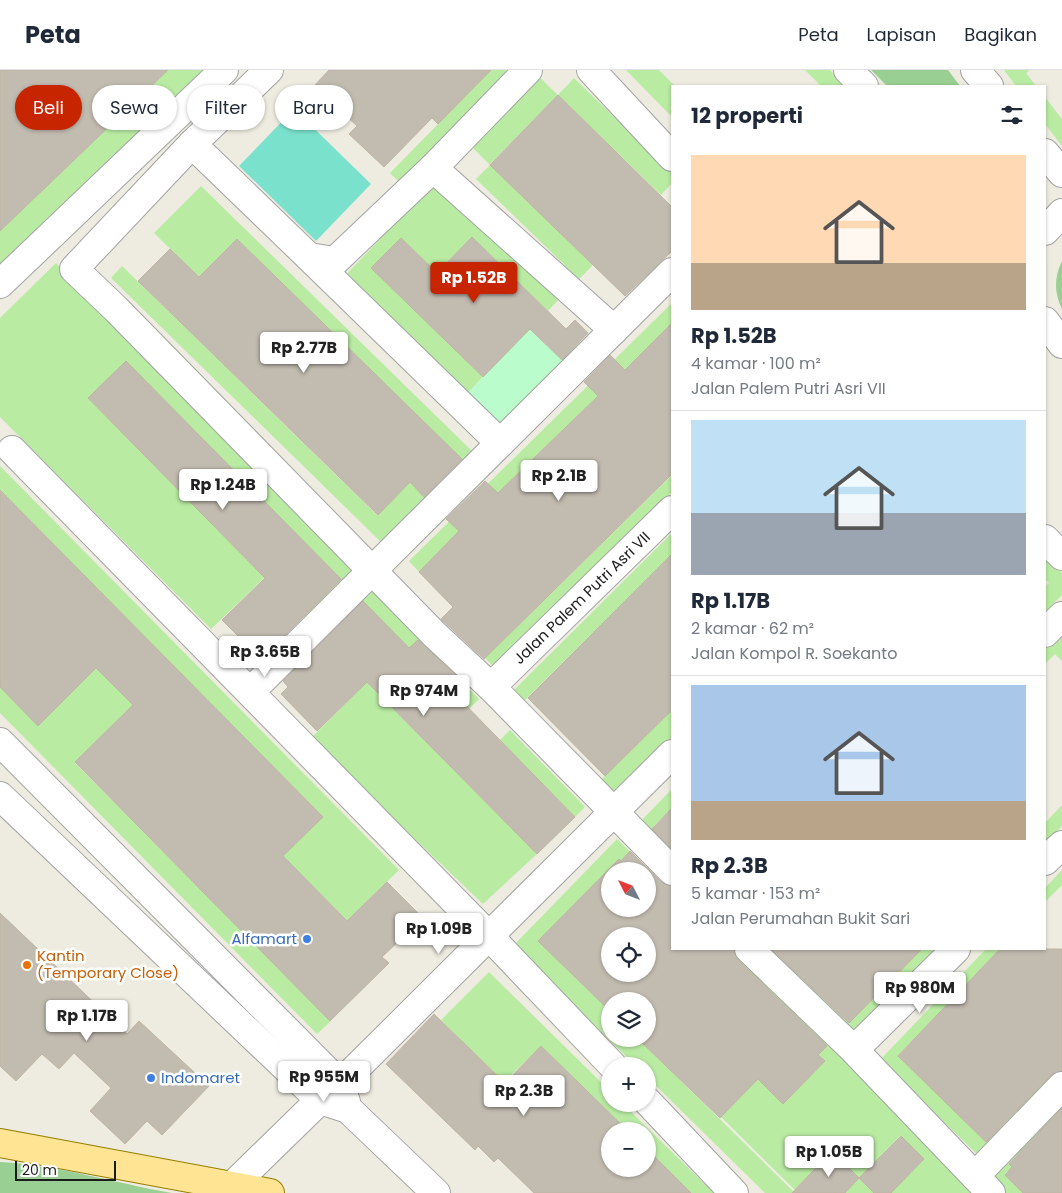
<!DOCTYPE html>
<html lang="id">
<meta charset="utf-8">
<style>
:root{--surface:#fff;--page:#f6f6f7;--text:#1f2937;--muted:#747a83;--line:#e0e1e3;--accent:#c72400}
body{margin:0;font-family:Poppins,sans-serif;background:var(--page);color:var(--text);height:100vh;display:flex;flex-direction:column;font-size:19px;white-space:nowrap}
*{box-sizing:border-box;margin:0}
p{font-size:16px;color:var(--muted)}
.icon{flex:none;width:28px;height:28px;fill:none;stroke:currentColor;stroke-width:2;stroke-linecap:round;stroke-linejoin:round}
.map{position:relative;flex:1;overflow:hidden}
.details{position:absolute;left:671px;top:15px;width:375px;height:865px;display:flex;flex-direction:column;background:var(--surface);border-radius:0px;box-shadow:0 1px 4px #0004}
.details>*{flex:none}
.banner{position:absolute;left:15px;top:15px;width:475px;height:45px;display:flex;gap:10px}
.needle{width:32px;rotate:312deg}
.buttons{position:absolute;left:601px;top:792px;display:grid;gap:10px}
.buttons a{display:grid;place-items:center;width:55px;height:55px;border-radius:50%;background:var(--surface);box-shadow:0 1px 4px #0004;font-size:25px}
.scale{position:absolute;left:15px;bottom:12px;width:101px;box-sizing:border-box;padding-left:5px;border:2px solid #1c1c1c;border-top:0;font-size:14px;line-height:18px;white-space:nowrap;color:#1c1c1c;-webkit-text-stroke:4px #fff;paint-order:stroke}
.price{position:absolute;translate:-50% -42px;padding:0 11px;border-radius:5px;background:#fff;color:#222;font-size:16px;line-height:32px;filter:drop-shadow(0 1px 2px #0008)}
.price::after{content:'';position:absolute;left:50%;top:30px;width:15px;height:11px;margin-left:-8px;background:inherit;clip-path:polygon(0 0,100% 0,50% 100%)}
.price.active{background:var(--accent);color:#fff}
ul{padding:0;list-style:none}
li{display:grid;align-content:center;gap:10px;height:265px;padding:0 20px}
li+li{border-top:1px solid var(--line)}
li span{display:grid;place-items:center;height:155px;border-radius:0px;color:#555}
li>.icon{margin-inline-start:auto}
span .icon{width:90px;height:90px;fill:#fffc;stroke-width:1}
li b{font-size:21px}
h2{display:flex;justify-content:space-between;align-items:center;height:60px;padding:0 20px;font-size:21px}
.pill{padding:0 18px;border-radius:22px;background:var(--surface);box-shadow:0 1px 4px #0004;font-size:18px;line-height:45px}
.pill.active{background:var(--accent);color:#fff}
header{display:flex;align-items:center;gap:30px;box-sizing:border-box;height:70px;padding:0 25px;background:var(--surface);border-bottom:1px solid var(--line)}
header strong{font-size:24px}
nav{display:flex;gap:28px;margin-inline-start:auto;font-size:18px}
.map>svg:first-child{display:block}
</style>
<header>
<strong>Peta</strong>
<nav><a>Peta</a><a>Lapisan</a><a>Bagikan</a></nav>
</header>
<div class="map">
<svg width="1062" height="1123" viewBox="0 0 1062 1123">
<rect width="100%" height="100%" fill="#eeece0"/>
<g fill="#b9eba3">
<polygon points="168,0 205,0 0,196 0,161"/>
<polygon points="491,0 514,0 402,115 390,103"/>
<polygon points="626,0 659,0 675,16 672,16 672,47"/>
<polygon points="805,0 830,0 846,16 821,16"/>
<polygon points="1004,0 1030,0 1026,3 1036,16 1016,16"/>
<polygon points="533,1 558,25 574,8 672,103 672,113 661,125 558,25 490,94 593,195 579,209 476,109 490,95 466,71"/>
<polygon points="1045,27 1062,49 1062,76 1045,54"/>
<polygon points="439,108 561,227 548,241 472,167 437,203 401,168 372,197 483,307 456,335 335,216"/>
<polygon points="201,116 473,382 464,391 237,169 199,207 154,163"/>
<polygon points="56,193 358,498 306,549 292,535 330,498 126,291 143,384 265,507 211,559 0,347 0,248"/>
<polygon points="122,196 377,445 410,412 427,429 383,474 111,208"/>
<polygon points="672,233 672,253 419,502 409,491"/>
<polygon points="0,396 399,800 347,851 283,786 323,747 0,420"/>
<polygon points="672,405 672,422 494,597 485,588"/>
<polygon points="672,463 672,484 522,633 512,622"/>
<polygon points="1045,486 1062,503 1062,525 1045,542 1045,516 1049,513 1045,509"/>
<polygon points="371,519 479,629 469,639 360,529"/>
<polygon points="1062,560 1062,591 1055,584 1045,594 1045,577"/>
<polygon points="96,598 133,635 75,693 331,951 317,964 0,643 0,617"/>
<polygon points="367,612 537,784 483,834 399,754 313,666"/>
<polygon points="672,640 672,667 614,725 600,711"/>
<polygon points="510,660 585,737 575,747 500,670"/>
<polygon points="672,719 672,738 653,757 672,776 672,786 639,753"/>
<polygon points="1062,735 1062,756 1045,773 1045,753"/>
<polygon points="617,769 672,823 672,842 648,817 648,801 631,801 619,789 539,871 593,925 614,904 648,904 648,900 658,910 637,931 610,931 610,969 638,969 795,1123 765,1123 648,1008 648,996 636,996 513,876"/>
<polygon points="1062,800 1062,815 1045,832 1045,818"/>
<polygon points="710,879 730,879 979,1123 891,1123 924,1089 900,1066 859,1108 874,1123 845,1123 859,1108 832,1082 795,1120 721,1047 758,1009 784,1033 824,991"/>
<polygon points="763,879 774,879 790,894 805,879 846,879 811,915 849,953 922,879 942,879 854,968"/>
<polygon points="986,879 1000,879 898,986 982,1067 1062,984 1062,999 978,1085 880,990"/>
<polygon points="489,902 610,1021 610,1034 623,1034 714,1123 691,1123 648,1080 648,1061 628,1061 541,976 504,1012 441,950"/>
<polygon points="1062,1027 1062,1047 1005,1104 1023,1123 1004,1123 986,1105"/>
</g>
<g fill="#9acf93">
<polygon points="871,0 948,0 960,16 887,16"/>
<path d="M1062,191V239C1054,223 1054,207 1062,191Z"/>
<path d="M0,1092C58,1095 114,1113 172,1123H0Z"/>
</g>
<polygon fill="#bafccb" points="530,259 565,293 491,368 456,335"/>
<polygon fill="#7ae1cc" points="294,39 371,114 316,171 239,96"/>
<g fill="#c2bbb0" stroke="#c0b5a2" fill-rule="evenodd">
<polygon points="0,0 168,0 0,161"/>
<polygon points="329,0 491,0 438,54 432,48 384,97 349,64 357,56 314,16"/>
<polygon points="558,25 672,137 672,181 625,226 490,95"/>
<polygon points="472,167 566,259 575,250 588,263 562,290 530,259 483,307 371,198 401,168 437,203"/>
<polygon points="237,169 462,389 424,427 410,412 378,445 138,211 170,179 199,207"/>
<polygon points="672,253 672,404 484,589 441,549 453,537 419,502 459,461 446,449 485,411 498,423 598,326 584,312 610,285 625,300"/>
<polygon points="126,291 341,509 261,589 222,550 265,508 88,328"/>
<polygon points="0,420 323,747 283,786 347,851 387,812 423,848 382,887 389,893 330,951 75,692 133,635 96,598 38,656 0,617"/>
<polygon points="672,484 672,640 605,706 528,628"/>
<polygon points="363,531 409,578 418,570 462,611 452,621 575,747 537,784 367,612 317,661 281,624 288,617 283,611"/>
<polygon points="672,738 672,779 652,759"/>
<path d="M630,781L661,812L672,816V879H734L738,890L827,976L818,985L825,991L783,1034L758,1009L720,1048L638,969H648V931H610V941L538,871L619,789L621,791ZM610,801H648V839H610ZM610,866H648V904H610Z"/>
<polygon points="0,843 127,964 139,951 209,1016 162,1065 147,1051 125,1074 90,1041 111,1018 74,983 59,999 42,984 16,1011 0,996"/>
<polygon points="771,879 922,879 849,953"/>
<polygon points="1000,879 1062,879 1062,1001 1051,1005 986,1072 898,986"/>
<polygon points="434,944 505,1013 541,976 628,1061 610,1061 610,1099 648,1099 648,1080 691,1123 534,1123 498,1088 494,1092 478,1076 475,1080 386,994"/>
<polygon points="1062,1038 1062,1123 1023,1123 1005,1105 1012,1097 1009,1094"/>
<polygon points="901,1066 924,1089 891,1123 874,1123 859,1108"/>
<polygon points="832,1081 859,1108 845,1123 792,1123"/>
</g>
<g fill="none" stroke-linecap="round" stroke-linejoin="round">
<defs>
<g id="minor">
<polyline points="269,0 192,74 74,199 116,239 435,565 491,617 672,801"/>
<polyline points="591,0 672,87"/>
<polyline points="848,0 864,16"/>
<polyline points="975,0 989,16"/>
<polyline points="192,74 309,187 335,191 433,98 614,260"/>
<polyline points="1045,83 1062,103"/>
<polyline points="433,98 528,0"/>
<polyline points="1045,161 1062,143"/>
<polyline points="309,187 500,373"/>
<polyline points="0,214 224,0"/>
<polyline points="1045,251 1062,274"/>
<polyline points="12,380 489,866 613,996"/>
<polyline points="1045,469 1062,486"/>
<polyline points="1045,563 1062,546"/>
<polyline points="491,617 672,440"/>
<polyline points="250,622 672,202"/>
<polyline points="0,672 340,1014 346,1032"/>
<polyline points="0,726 320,1030 348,1039 436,1123"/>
<polyline points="1045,791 1062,775"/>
<polyline points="749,879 854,980 991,1123"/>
<polyline points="854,980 956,879"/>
<polyline points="648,1032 734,1123"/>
<polyline points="975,1106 1062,1016"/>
<polyline points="233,1115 320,1030 340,1014 672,684"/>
</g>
<polyline id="major" points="0,1073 270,1123"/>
</defs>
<use href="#minor" stroke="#a3a3a3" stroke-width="30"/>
<use href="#major" stroke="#937d00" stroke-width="30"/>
<use href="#minor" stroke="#fff" stroke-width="28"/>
<use href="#major" stroke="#ffe494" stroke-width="28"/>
</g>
<g fill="#3f7fe0" stroke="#fff" stroke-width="2">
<circle cx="307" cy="869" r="5"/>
<circle cx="151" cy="1008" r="5"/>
</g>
<circle fill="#e8710a" stroke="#fff" stroke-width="2" cx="27" cy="895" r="5"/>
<g text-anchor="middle" stroke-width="5" stroke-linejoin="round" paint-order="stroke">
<g font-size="15" fill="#1c1c1c" stroke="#fff">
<text transform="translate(582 528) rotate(-44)" y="5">Jalan Palem Putri Asri VII</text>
</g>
<g font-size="15" fill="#366cbe" stroke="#fff" text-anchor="end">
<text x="297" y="874">Alfamart</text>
<text x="161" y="1013" text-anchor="start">Indomaret</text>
</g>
<g font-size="15" fill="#c56008" stroke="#fff" text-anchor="start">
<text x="37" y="891">Kantin<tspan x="37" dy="17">(Temporary Close)</tspan></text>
</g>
</g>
</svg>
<div class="buttons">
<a><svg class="needle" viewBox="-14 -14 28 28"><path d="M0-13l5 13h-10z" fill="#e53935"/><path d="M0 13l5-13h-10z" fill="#747a83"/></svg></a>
<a><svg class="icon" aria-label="locate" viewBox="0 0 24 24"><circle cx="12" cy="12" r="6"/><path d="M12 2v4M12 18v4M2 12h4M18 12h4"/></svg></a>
<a><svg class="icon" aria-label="layers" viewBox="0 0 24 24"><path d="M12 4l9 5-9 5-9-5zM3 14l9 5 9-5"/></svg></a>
<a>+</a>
<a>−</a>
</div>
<div class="scale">20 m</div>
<b class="price active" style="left:474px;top:234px">Rp 1.52B</b>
<b class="price" style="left:304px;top:304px">Rp 2.77B</b>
<b class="price" style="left:559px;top:432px">Rp 2.1B</b>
<b class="price" style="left:223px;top:441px">Rp 1.24B</b>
<b class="price" style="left:265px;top:608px">Rp 3.65B</b>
<b class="price" style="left:424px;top:647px">Rp 974M</b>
<b class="price" style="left:439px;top:885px">Rp 1.09B</b>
<b class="price" style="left:920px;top:944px">Rp 980M</b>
<b class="price" style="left:87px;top:972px">Rp 1.17B</b>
<b class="price" style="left:324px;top:1033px">Rp 955M</b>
<b class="price" style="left:524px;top:1047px">Rp 2.3B</b>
<b class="price" style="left:829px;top:1108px">Rp 1.05B</b>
<div class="banner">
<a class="pill active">Beli</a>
<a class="pill">Sewa</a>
<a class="pill">Filter</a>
<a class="pill">Baru</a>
</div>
<section class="details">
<h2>12 properti<svg class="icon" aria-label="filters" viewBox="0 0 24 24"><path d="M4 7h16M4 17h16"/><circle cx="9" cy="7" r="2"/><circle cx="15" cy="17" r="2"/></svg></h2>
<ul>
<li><span style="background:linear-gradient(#ffd9b3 70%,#b9a48a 0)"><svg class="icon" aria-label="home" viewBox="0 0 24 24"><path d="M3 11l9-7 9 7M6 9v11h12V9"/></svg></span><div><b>Rp 1.52B</b><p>4 kamar · 100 m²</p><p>Jalan Palem Putri Asri VII</p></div></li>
<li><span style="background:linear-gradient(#bfe0f5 60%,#9aa5b1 0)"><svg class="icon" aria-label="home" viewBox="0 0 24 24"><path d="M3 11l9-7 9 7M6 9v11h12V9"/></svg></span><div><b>Rp 1.17B</b><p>2 kamar · 62 m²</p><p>Jalan Kompol R. Soekanto</p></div></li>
<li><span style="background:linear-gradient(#a9c7e8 75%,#b9a48a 0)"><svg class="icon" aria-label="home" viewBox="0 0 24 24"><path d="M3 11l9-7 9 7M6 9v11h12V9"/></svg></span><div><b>Rp 2.3B</b><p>5 kamar · 153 m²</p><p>Jalan Perumahan Bukit Sari</p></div></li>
</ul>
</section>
</div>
